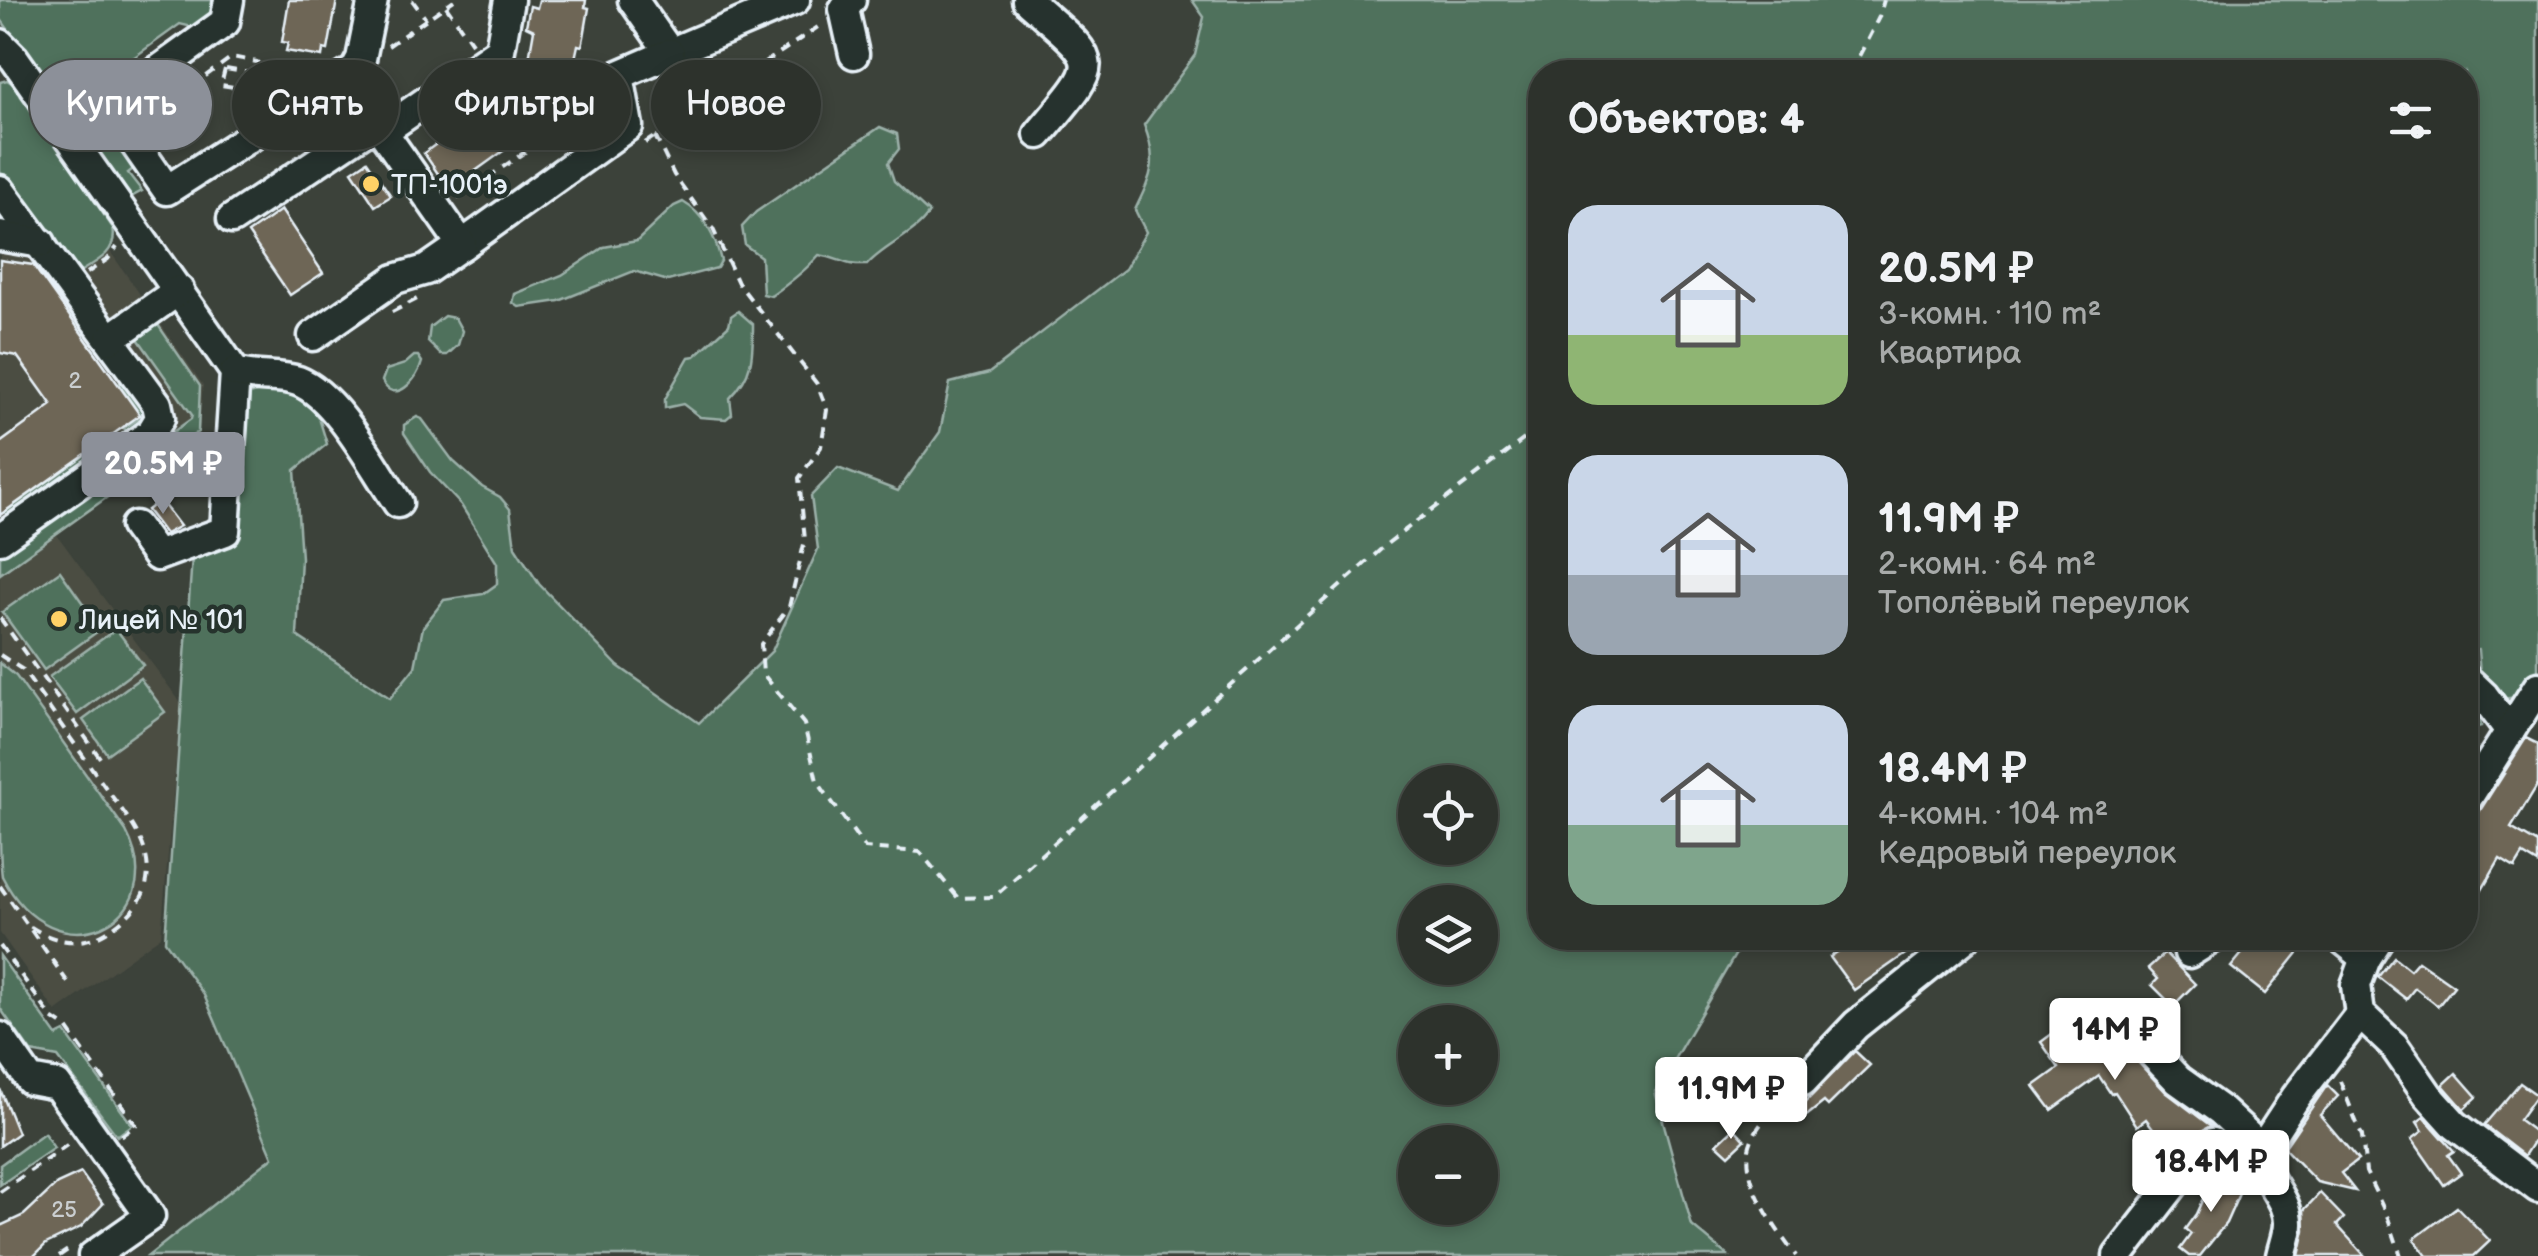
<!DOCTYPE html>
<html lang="ru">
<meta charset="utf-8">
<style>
:root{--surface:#2d322c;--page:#393e38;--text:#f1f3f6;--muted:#a7aaa9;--line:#484d48;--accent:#8c9099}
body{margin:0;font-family:"Balsamiq Sans",sans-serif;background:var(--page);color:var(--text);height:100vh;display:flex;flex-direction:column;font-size:38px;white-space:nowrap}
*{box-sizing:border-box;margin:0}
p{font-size:32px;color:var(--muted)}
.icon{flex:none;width:55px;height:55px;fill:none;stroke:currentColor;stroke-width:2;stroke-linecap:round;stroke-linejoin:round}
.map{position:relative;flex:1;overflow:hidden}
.side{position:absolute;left:1528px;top:60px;width:950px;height:890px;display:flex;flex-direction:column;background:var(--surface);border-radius:40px;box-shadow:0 5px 15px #0003,0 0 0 2px var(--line)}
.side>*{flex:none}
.hud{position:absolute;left:30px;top:60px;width:950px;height:90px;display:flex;gap:20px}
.buttons{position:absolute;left:1398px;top:765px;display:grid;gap:20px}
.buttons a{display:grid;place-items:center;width:100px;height:100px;border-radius:50%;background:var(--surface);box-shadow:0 5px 15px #0003,0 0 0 2px var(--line);font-size:50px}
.price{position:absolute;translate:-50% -85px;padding:0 22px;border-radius:10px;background:#fff;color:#222;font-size:32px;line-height:65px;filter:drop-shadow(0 2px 5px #0008)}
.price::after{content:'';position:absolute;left:50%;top:60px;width:30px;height:22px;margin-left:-15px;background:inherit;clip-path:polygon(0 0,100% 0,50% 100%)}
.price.selected{background:var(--accent);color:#fff}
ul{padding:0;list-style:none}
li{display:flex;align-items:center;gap:30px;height:250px;padding:0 40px}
li span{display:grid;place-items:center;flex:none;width:280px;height:200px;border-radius:30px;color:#555}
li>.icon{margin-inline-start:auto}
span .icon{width:120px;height:120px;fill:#fffc;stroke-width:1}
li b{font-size:42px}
h2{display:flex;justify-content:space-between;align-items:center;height:120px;padding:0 40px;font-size:42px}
.pill{padding:0 35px;border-radius:45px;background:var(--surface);box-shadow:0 5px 15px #0003,0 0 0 2px var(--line);font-size:35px;line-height:90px}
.pill.selected{background:var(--accent);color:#fff}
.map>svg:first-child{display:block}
</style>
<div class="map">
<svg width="2538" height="1256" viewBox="0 0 2538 1256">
<rect width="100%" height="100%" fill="#3c423a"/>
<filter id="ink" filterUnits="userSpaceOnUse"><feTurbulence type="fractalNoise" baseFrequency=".01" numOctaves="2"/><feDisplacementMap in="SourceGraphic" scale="20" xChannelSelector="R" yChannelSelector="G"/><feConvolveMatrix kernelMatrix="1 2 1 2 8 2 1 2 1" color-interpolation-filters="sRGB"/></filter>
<g filter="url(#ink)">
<polygon fill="#4b4d43" points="0,93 203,385 199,433 57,535 181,703 161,936 56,1012 0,933"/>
<g fill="#50715c" stroke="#9cb1aa" stroke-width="2.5" fill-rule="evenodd">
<polygon points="0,0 213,0 210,17 196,28 180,24 122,66 125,78 116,90 108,91 95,85 85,92 137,166 128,173 142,191 131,197 124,192 0,18"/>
<path d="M1192,0H2538V671L2517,697L2494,700L2481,686L2478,650L2465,651V72H1540V938H1745L1655,1092L1692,1226L1728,1256H148L273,1157L204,995L165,941L192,557L232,539L244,395L272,388L297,389L319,418L327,444L295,470L301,558L297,636L390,698L415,667L423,627L444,600L483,594L497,584V563L461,505L430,472L404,433V425L417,417L422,419L453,461L482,487L500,497L510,509L515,547L539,584L618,666L699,723L772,651L818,549L811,496L838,468L898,491L940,432L950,383L989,373L1125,269L1146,232L1135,210C1151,176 1159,163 1144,125L1195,55L1204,17ZM1415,782H1480V848H1415ZM1415,902H1480V968H1415ZM1415,1022H1480V1088H1415ZM1415,1142H1480V1208H1415Z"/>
<path d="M7,80L15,85L113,228C119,255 91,264 71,277L0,182V82Z"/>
<path d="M880,127L897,134L899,149L888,163L894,181L929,213C915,235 884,245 867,265C842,266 841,258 819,255C806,270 788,284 771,296L763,294L761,257L745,245L742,227L756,212Z"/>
<path d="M683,202C704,214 716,238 721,261L717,268L668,281L634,271L559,301L519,307L513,303L515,294L562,275L604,247L637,241L674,206Z"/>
<path d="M738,311L753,324C753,356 753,375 730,398L732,414L726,419L700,417L683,404L665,408V399L689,357L695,356L729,325L731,316Z"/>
<polygon points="444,316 455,318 462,331 458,345 447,355 441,355 428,342 430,327"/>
<polygon points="154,319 200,386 198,432 0,574 0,556 191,419 192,415 134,333"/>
<path d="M414,356H418L422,362C418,380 394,406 382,381L386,370L405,364Z"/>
<polygon points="115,359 152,418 10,519 5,512 110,437 114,442 127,433 124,428 142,417 119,384 122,381 109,363"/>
<polygon points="60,571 101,629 44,670 2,612"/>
<polygon points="116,629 143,665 77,714 49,677"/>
<path d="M0,663L16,676L126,831C174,923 54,980 2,876C0,863 0,838 0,823C0,770 0,716 0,663Z"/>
<polygon points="140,678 165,712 107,754 83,720"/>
<polygon points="2465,695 2478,701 2481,726 2473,728 2470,736 2479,761 2465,788"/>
<polygon points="0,956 57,1036 65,1032 132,1125 117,1136 58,1057 31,1052 0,1008"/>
<polygon points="44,1133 54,1148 0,1185 0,1165"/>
</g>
<g fill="#6e6657" stroke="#e8f1f8" stroke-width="2.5">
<polygon points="289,0 337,0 328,50 323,49 322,57 286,51 288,43 282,42"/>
<polygon points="539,0 586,0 585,7 589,8 584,37 582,46 578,45 569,86 587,111 551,138 538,126 449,190 424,153 439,142 436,139 445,131 442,125 458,114 464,119 490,101 505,90 503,81 528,64 534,30 526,26 530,6 537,8"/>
<polygon points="367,161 391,196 375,206 352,171"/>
<polygon points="281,210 323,273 290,295 248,233"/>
<polygon points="0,260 33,265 140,415 0,515 0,443 52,405 17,356 0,353"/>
<polygon points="160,500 180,526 165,534 147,510"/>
<polygon points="2526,738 2538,744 2538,784 2511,828 2538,844 2538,864 2523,855 2515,868 2500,859 2479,895 2465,887 2465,834"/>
<polygon points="1858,938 1928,938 1854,990 1830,957"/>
<polygon points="2255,938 2310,938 2265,994 2231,967"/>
<polygon points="2165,953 2195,984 2176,1003 2170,1003 2152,985 2158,979 2148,968"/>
<polygon points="2394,957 2410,970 2418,961 2454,986 2438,1006 2415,988 2406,999 2378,977"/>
<polygon points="2090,1006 2100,1020 2080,1034 2100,1062 2123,1046 2166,1092 2211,1126 2187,1140 2179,1149 2175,1145 2169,1149 2146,1119 2137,1126 2115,1092 2111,1094 2099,1076 2052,1110 2034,1086 2059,1068 2041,1042"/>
<polygon points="1855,1051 1870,1065 1828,1106 1824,1102 1800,1121 1794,1114"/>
<polygon points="2456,1073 2477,1097 2464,1109 2443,1085"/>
<polygon points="2520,1083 2537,1095 2519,1120 2538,1134 2524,1156 2484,1125"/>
<polygon points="2327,1085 2338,1096 2320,1115 2358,1160 2341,1173 2355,1191 2317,1182 2284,1148"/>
<polygon points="0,1089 18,1133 0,1146"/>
<polygon points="2424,1117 2454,1151 2448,1155 2461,1173 2444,1185 2412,1139 2423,1131 2417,1122"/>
<polygon points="1734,1128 1745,1140 1729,1155 1717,1144"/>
<polygon points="81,1173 103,1204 81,1227 46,1244 34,1256 0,1256 0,1226 24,1215 57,1184"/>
<polygon points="2214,1174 2242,1187 2226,1223 2200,1256 2189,1256 2180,1249 2191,1234 2185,1229 2196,1214"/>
<polygon points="2320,1193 2344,1218 2337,1225 2365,1256 2299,1256 2305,1230 2304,1210"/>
<polygon points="2457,1207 2490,1241 2474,1256 2427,1256 2414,1239"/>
</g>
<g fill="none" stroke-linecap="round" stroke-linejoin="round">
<defs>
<g id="minor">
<polyline points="229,0 225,22 120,98 115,106 117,118 167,190 355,70 361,59 373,0"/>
<polyline points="633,0 670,53 795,0"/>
<polyline points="851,0 844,9 854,54"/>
<path d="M1027,0C1102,66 1104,57 1039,134"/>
<polyline points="0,44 14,58 235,372 225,531 157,556 135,526"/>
<polyline points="382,132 500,50 509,0"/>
<polyline points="0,190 157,404 160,418 151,433 0,539"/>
<polyline points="232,219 376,123"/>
<polyline points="0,236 41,243"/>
<polyline points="462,245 628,126 619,75 670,53"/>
<polyline points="313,336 395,279 426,270 462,245 345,78"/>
<polyline points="110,339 179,290"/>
<path d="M235,372C256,379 279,374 298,381C337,396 374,468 398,503"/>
<polyline points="2465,678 2484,696 2510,731"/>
<polyline points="2465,802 2538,687"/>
<polyline points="2341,938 2366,958"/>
<polyline points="2379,938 2366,958 2356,985 2360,1014 2394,1046 2428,1095 2455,1125 2538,1188"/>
<polyline points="2189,953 2213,938"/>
<polyline points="0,1037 30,1080 57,1085 150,1216 93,1256"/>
<polyline points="2138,1038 2178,1080 2220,1110 2262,1149"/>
<polyline points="1803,1081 1856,1025 1965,938"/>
<polyline points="2118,1256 2197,1154 2213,1143 2251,1162 2267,1176"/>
<path d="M2281,1256C2283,1246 2288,1234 2288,1224C2289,1196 2258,1177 2262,1149L2296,1097L2360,1014"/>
</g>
</defs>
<use href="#minor" stroke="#e8f1f8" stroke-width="35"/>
<g stroke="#e8f1f8" stroke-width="4" stroke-dasharray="10 8" stroke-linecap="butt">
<polyline points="412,0 426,19"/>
<polyline points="446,6 472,43"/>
<polyline points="388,46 454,0"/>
<polyline points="225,69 221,85 259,91 263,75"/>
<polyline points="226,69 261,75"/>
<polyline points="1851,72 1879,17 1884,0"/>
<polyline points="147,118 232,57 257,62 278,90"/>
<polyline points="655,136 674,175 713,229 738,283 817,384 827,410 821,447 799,478 805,540 789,607 761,644 763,674 804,724 817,781 865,848 920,852 958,898 994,897 1388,543 1540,427"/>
<polyline points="645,143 824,23"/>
<polyline points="458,198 538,143 547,144 587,117"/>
<polyline points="87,273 108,259 117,247"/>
<polyline points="392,312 419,298"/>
<polyline points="0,618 103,762"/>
<path d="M0,655L23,670C49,708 76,746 103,784C118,806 140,829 146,856C154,891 134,915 106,932C79,948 53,942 28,925"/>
<polyline points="0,886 69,984"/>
<polyline points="0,946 52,1018 67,1028 136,1125 121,1136"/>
<polyline points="2340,1081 2362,1136 2366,1172 2388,1218 2401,1256"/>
<path d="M1785,1098C1771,1111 1753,1129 1749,1149C1743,1185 1776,1229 1796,1256"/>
<polyline points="0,1192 70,1143"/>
<polyline points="59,1256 72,1247"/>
</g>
<use href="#minor" stroke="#26332d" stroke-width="28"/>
</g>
</g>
<g fill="#ffd166" stroke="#26332d" stroke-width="4">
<circle cx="371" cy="184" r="10"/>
<circle cx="59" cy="619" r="10"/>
</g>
<g text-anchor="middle" stroke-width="9" stroke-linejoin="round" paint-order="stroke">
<g font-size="22" fill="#caced0">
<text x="75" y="388">2</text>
<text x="64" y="1217">25</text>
</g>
<g font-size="28" fill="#e8f1f8" stroke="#26332d" text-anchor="start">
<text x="391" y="194">ТП-1001э</text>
<text x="79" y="629">Лицей № 101</text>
</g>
</g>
</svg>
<div class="buttons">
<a><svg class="icon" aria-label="locate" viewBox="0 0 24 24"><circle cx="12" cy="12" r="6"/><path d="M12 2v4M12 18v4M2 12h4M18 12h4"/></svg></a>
<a><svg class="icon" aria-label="layers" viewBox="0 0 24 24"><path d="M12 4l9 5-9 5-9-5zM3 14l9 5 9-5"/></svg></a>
<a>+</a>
<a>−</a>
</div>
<b class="price selected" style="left:163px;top:517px">20.5M ₽</b>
<b class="price" style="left:2115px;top:1083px">14M ₽</b>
<b class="price" style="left:1731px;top:1142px">11.9M ₽</b>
<b class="price" style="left:2211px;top:1215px">18.4M ₽</b>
<div class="hud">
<a class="pill selected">Купить</a>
<a class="pill">Снять</a>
<a class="pill">Фильтры</a>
<a class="pill">Новое</a>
</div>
<section class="side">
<h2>Объектов: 4<svg class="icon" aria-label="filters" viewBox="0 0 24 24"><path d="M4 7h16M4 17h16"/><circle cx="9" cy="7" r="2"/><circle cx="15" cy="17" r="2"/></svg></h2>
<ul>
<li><span style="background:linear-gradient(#c9d6e8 65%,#8fb573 0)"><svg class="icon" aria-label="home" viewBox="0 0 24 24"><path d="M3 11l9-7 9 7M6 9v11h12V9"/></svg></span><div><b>20.5M ₽</b><p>3-комн. · 110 m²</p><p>Квартира</p></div></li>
<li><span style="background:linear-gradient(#c9d6e8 60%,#9aa5b1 0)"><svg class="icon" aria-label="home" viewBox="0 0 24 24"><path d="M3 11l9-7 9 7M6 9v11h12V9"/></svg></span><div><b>11.9M ₽</b><p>2-комн. · 64 m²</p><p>Тополёвый переулок</p></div></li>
<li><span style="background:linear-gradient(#c9d6e8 60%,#7fa58c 0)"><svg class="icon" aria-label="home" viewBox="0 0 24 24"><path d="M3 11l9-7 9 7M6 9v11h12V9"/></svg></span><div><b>18.4M ₽</b><p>4-комн. · 104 m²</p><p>Кедровый переулок</p></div></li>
</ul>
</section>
</div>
